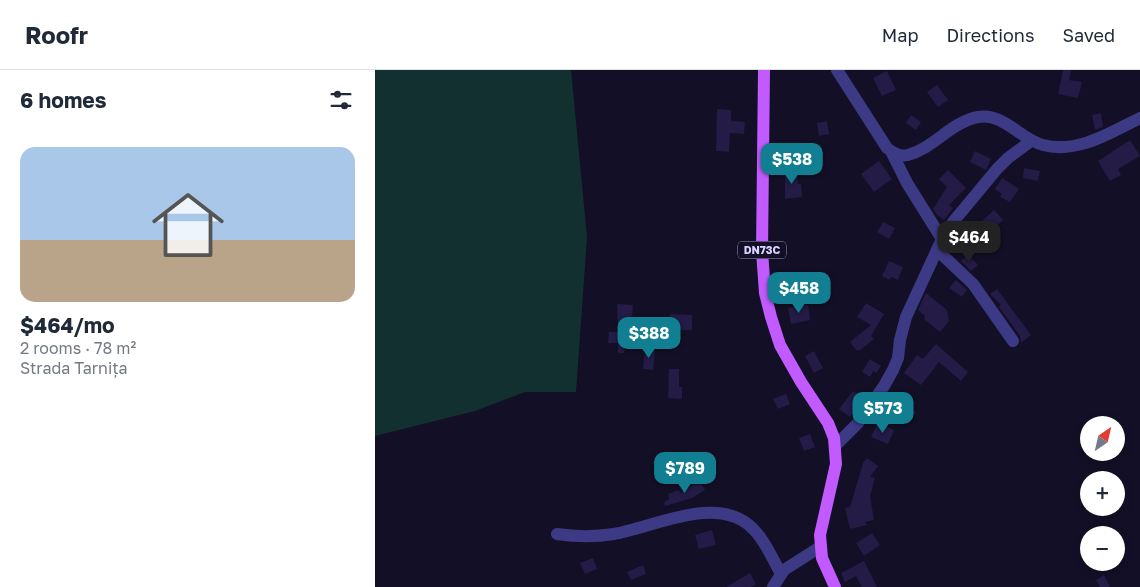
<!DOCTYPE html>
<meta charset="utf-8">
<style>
:root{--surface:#fff;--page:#f6f6f7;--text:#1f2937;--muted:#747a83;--line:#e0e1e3;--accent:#117e91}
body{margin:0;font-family:"Golos Text",sans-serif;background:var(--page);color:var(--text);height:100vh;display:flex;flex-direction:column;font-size:19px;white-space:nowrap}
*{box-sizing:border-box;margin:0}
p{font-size:16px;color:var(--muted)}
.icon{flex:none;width:28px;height:28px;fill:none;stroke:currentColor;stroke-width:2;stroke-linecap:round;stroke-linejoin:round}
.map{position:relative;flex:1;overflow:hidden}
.details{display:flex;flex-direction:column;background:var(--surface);width:375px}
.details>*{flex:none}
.needle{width:32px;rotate:34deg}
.tools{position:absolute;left:705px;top:346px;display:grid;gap:10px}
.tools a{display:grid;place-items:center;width:45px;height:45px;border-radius:50%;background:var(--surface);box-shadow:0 2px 8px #0003;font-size:25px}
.price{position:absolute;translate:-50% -42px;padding:0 11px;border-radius:10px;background:var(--accent);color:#fff;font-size:16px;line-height:32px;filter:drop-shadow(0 1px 2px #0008)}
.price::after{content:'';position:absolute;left:50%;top:30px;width:15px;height:11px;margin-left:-8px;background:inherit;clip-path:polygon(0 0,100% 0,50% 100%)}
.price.current{background:#222;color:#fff}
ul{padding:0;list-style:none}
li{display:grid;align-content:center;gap:10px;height:265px;padding:0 20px}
li span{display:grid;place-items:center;height:155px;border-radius:15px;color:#555}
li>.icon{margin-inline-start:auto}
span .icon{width:90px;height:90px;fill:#fffc;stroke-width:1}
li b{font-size:21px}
h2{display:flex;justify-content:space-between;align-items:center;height:60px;padding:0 20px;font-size:21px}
header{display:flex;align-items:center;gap:30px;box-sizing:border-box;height:70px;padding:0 25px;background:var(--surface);border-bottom:1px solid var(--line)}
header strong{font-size:24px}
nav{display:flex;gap:28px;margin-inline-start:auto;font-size:18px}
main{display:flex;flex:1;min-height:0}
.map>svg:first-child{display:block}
</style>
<header>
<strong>Roofr</strong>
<nav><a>Map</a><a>Directions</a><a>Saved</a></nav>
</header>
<main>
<section class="details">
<h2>6 homes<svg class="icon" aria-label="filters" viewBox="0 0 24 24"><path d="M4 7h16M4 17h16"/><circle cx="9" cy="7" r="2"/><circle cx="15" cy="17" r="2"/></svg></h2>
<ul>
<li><span style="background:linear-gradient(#a9c7e8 60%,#b9a48a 0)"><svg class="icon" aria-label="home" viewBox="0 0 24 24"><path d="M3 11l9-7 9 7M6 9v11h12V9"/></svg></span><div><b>$464/mo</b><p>2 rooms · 78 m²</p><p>Strada Tarnița</p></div></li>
</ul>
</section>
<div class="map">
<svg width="765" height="517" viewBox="0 0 765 517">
<rect width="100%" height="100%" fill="#130f26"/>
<polygon fill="#12302f" points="0,0 196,0 212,167 201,322 150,322 100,341 0,366"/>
<g fill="#241b47">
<polygon points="688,0 696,0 694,10 707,12 703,28 683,24"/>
<polygon points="512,1 521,20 507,26 498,8"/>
<polygon points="562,15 573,30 563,37 552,22"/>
<polygon points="342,39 356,40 356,51 370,52 369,64 355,63 354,82 341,81"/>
<polygon points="726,43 728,57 720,60 717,45"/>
<polygon points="536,45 546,52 541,60 531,53"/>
<polygon points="452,51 454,64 444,66 442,53"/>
<polygon points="755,70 765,86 743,99 746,105 735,111 723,91"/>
<polygon points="600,81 616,89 611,100 595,92"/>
<polygon points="504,91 517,109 499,122 486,104"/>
<polygon points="649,98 665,101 663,111 648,108"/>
<polygon points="410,100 422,100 423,114 426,114 427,127 410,129"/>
<polygon points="573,100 591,118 574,135 578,138 569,150 562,145 558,139 572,117 564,109"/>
<polygon points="627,108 644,119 635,132 625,127 627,124 620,119"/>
<polygon points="619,140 628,150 596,178 583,165 593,155 597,160"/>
<polygon points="508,152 520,158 514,169 502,162"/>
<polygon points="593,184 603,195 596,201 586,191"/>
<polygon points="514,191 528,197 523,210 516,207 515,210 507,206"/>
<polygon points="581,210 592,220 587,227 574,218"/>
<polygon points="622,219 656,265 646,273 645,266 624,237 626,235 615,224"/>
<polygon points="551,223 572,240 574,251 565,262 549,249 550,246 543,240"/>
<polygon points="491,233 509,244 496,266 499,269 485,280 481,280 475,272 496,255 482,247"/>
<polygon points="242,234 258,235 257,248 253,248 254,258 251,258 249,283 243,283 243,273 233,273 234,262 243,262"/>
<polygon points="433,235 435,250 416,254 413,238"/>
<polygon points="295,244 317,245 317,260 295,260"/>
<polygon points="561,274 593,302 586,311 564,292 546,315 529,303 542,285 548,289"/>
<polygon points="270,279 280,280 278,300 268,299"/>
<polygon points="439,281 448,298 439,303 430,286"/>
<polygon points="495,289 506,296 501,303 498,301 495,307 487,302"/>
<polygon points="294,299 304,299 304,317 307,317 307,329 293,328"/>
<polygon points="478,321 489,329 475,347 464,339"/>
<polygon points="411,324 415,334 403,339 398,329"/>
<polygon points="518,326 541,342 533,353 515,341 517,338 512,334"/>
<polygon points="503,353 519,360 513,374 496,367"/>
<polygon points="435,364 440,377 429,381 424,368"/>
<polygon points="492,388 503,396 495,407 500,408 495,426 499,450 490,452 492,455 475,459 470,438 475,437 488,393"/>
<polygon points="325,411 330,420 317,428 290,436 289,432 294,429 293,424 304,420 305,423"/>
<polygon points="337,460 341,475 324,479 320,465"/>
<polygon points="497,463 505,475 489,486 481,473"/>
<polygon points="218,488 222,499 210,504 205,493"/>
<polygon points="489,491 502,517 487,517 481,506 470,512 466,503"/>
<polygon points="268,495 271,504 256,510 252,502"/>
<polygon points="375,503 381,514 376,517 351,517"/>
<polygon points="729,505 735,517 725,517 721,510"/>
</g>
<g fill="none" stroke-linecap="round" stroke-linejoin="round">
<g stroke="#3d3a85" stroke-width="12">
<path d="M462,0L512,78C518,83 525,87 533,85C559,78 576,52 603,47C628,42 645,69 668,75C702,84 735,63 765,48"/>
<polyline points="517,83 532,113 567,169"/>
<polyline points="562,180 598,214 638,271"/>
<polyline points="460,376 483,353 509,316 518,300 523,288 525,270 531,247 567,169 578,152 622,99 633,88 656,71"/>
<path d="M182,464C202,467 220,467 239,464C279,457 340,425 375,456C389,468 397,488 406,504"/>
<polyline points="398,517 409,500 445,477"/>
</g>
<polyline stroke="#c25bff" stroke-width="12" points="389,0 387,181 390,223 396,247 405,275 426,312 453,353 459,368 461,394 445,465 447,488 460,517"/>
</g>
<g text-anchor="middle" stroke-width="4" stroke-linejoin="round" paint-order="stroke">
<rect fill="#130f26" stroke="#9e99be" stroke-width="1" x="363" y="171.5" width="48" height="17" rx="4"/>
<g font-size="11" font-weight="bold" fill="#d9d4ff">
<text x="387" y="184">DN73C</text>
</g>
</g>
</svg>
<div class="tools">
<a><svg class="needle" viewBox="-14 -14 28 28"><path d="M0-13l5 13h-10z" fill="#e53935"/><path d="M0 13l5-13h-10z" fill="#747a83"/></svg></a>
<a>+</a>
<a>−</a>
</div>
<b class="price" style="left:417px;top:115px">$538</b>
<b class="price current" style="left:594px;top:193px">$464</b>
<b class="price" style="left:424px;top:244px">$458</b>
<b class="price" style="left:274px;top:289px">$388</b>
<b class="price" style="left:508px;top:364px">$573</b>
<b class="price" style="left:310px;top:424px">$789</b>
</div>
</main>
